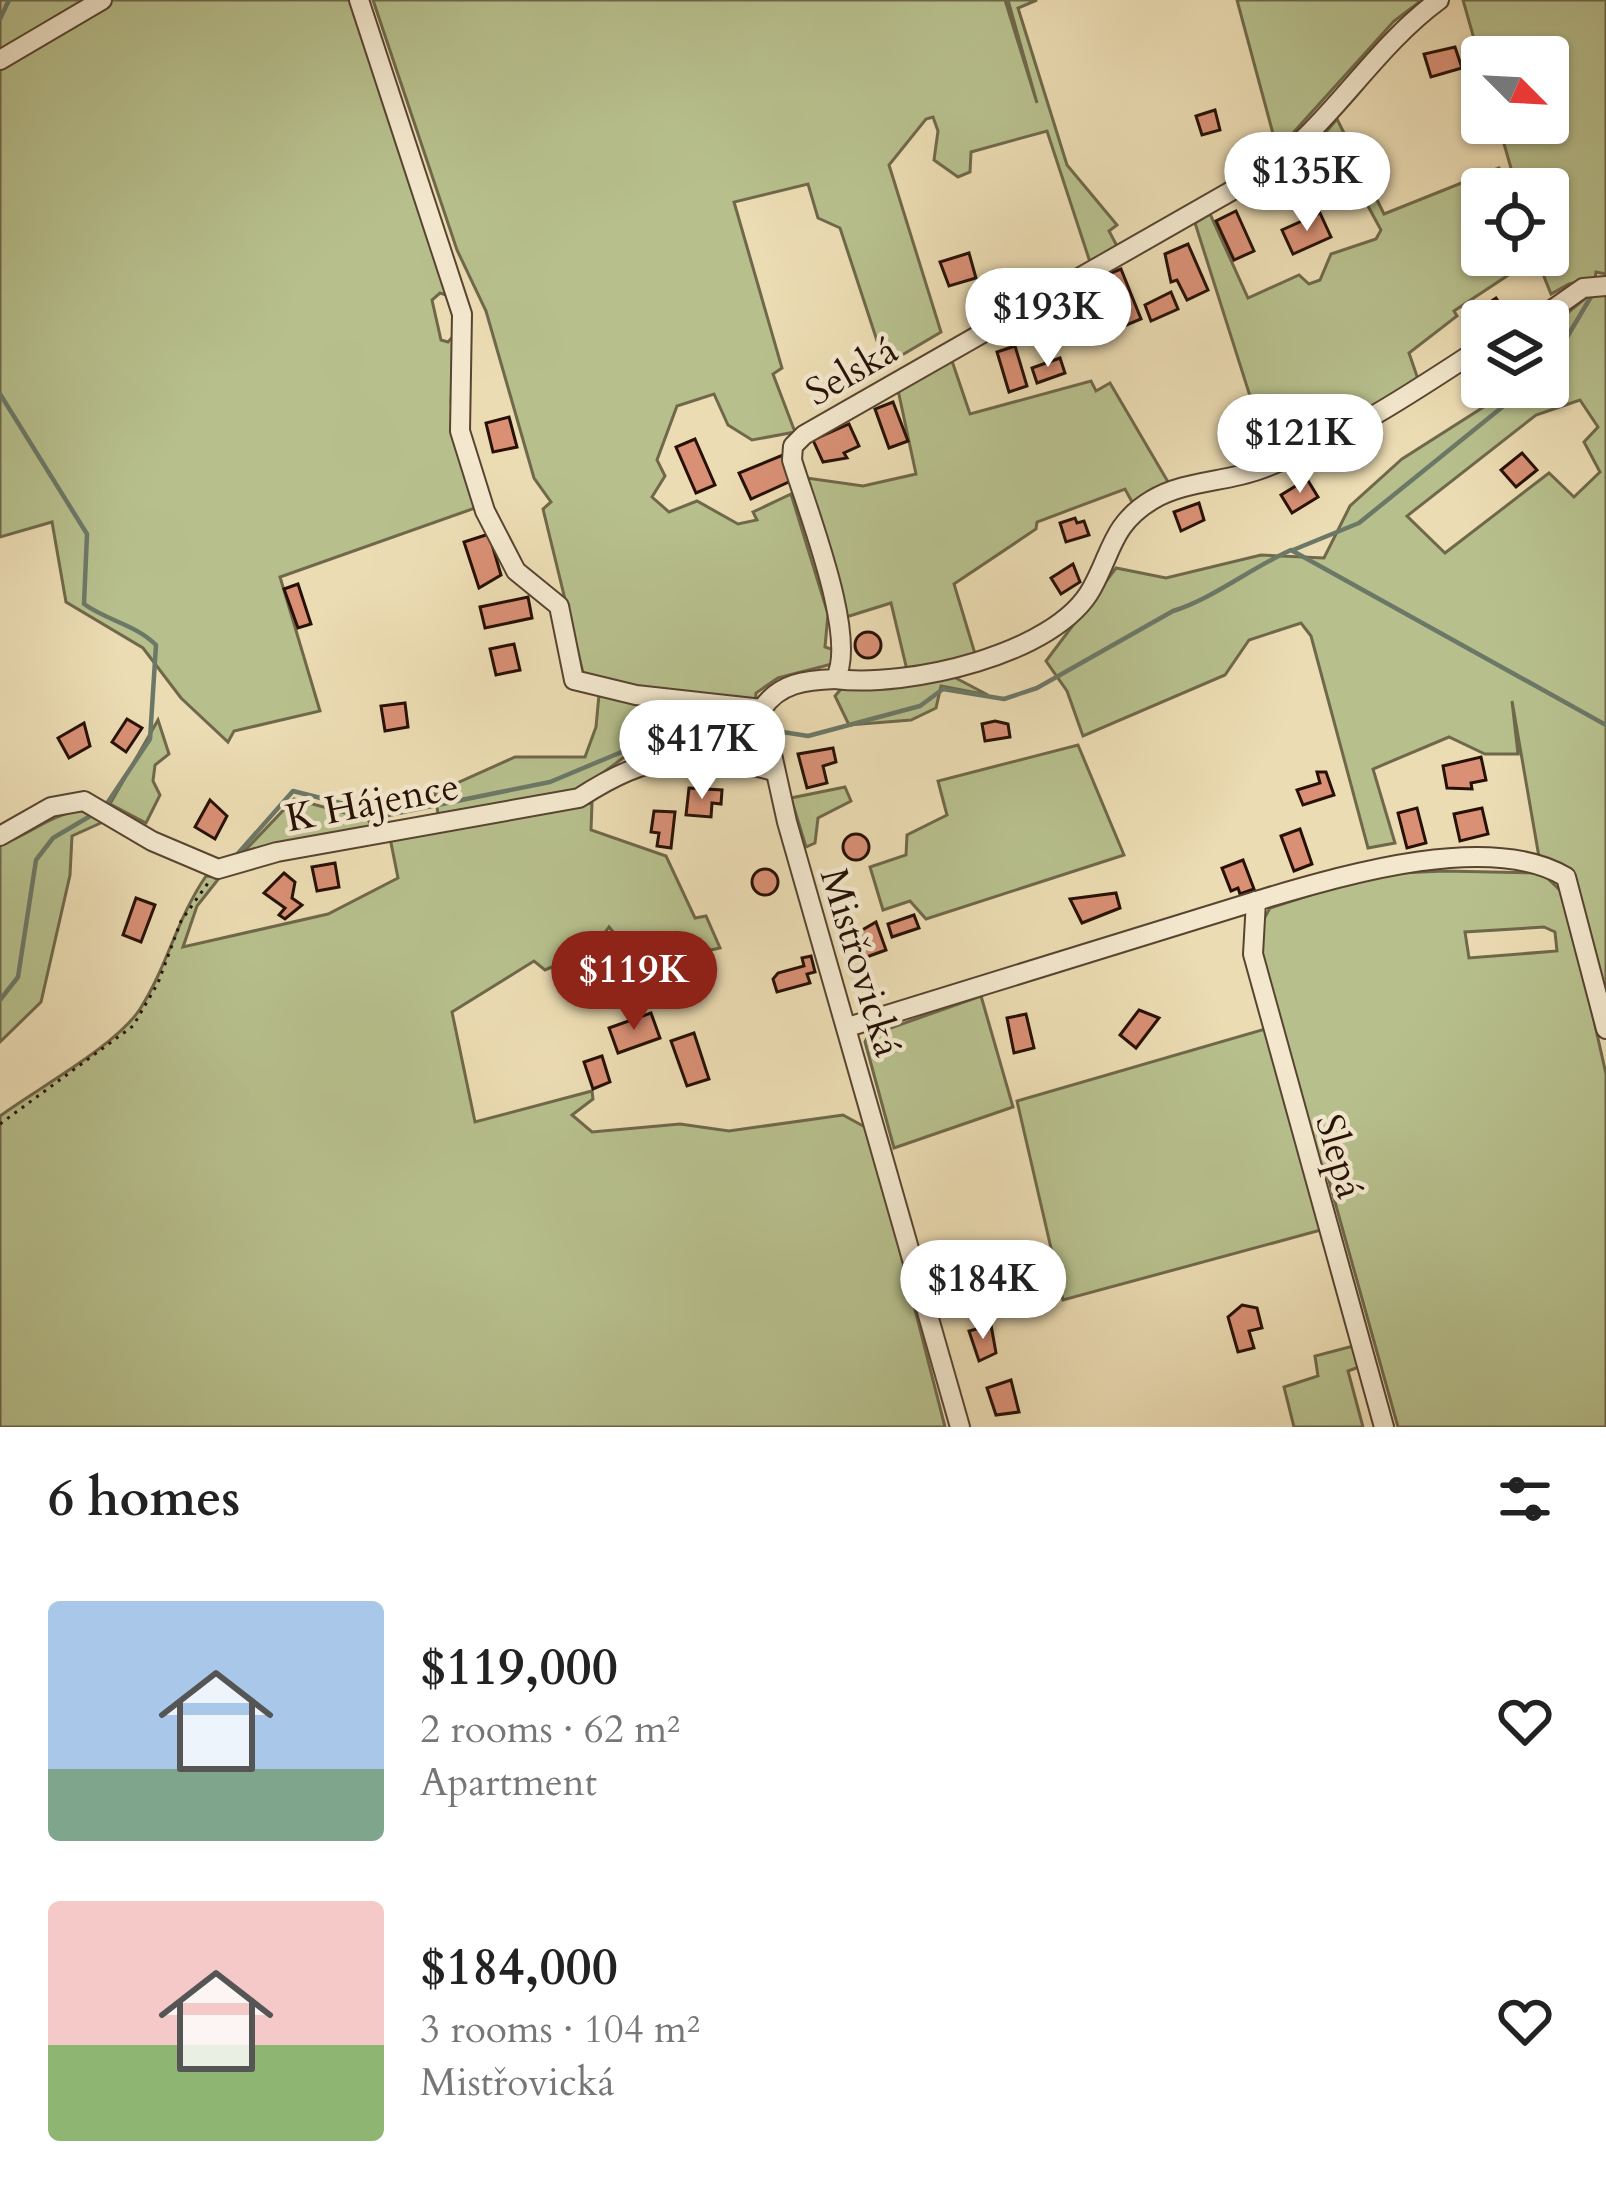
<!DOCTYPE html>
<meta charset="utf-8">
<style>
:root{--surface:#fff;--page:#f6f6f6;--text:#222;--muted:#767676;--accent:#8f2418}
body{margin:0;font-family:Cardo,serif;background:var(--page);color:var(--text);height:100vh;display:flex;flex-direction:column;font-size:45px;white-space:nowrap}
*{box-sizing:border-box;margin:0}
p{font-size:39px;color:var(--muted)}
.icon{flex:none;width:66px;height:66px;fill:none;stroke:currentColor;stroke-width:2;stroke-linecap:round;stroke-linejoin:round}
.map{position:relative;height:1427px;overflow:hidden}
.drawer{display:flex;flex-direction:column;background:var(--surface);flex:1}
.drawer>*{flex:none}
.needle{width:78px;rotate:114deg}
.buttons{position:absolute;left:1461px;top:36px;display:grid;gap:24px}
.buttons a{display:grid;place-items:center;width:108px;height:108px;border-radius:12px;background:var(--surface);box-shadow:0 3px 9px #0004;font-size:60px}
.price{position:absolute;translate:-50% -102px;padding:0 27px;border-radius:42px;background:#fff;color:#222;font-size:39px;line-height:78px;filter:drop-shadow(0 3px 6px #0008)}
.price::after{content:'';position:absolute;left:50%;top:72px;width:36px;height:27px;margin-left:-18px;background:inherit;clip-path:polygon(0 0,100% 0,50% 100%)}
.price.selected{background:var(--accent);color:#fff}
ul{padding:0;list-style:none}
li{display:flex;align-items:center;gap:36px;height:300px;padding:0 48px}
li span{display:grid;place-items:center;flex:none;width:336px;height:240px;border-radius:12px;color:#555}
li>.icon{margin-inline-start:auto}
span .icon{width:144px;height:144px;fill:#fffc;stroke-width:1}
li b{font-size:51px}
h2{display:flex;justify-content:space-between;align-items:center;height:144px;padding:0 48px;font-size:51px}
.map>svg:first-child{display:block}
</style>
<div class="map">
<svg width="1606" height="1427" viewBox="0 0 1606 1427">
<rect width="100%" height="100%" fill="#ecdcb3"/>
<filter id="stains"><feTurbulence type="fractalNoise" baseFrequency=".00167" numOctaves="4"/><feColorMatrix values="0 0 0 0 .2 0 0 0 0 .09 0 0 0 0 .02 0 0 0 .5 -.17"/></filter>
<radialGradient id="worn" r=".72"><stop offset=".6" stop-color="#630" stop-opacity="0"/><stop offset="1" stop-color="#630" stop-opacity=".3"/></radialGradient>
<g fill="#b7c08d" stroke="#6f684a" stroke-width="3" fill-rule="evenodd">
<polygon points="0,0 95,0 0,56"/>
<polygon points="107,0 352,0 449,296 440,293 432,300 441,340 448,342 456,333 451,402 475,508 280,577 320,711 234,731 228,742 181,698 143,648 66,602 52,522 0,537 0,63"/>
<polygon points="373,0 1005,0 1037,103 1008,0 1037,0 1018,8 1067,165 1117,225 1109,231 1117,246 1090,262 1047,131 971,152 970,172 958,177 934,160 938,131 933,117 926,119 889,165 941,332 885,365 840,228 818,218 808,184 734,202 782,368 773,374 795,432 752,440 728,425 714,394 677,406 657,460 665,476 652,497 669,512 697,501 738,524 757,520 753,512 791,494 828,614 825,647 834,650 832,664 778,678 756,693 754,717 760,738 715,739 623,758 581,789 438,814 435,793 515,757 585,757 596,727 600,684 583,673 543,509 551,502 534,478 486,311 457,250"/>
<polygon points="1237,0 1422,0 1394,21 1283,144 1275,141"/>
<polygon points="1463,0 1606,0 1606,274 1596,272 1595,279 1569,284 1551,294 1541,269 1510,274 1454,311 1457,316 1409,353 1420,385 1270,459 1195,223 1210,214 1248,298 1299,275 1309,284 1320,280 1331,254 1376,239 1381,230 1344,162 1320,139 1337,119 1384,214 1499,168 1509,189 1482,189 1482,255 1548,255 1548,189 1517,189 1498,123 1548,123 1548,57 1482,57 1482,67"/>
<path d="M1606,295V1009L1582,903L1539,857L1512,701L1518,754H1485L1449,737L1373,769L1395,843L1368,848L1311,636L1301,623L1249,640L1225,675L1083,736L1067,691L1046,661L1116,568L1166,578L1261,555L1324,558L1350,506L1402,459L1515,387H1548V329L1588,296ZM1580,400L1598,427L1584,442L1600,472L1574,497L1549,473L1445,553L1407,516L1536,415Z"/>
<polygon points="951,358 970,414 1091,381 1096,391 1110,383 1171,487 1132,502 1125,489 1037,522 1036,529 954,584 976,657 907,670 891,603 846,617 807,478 863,486 916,474 898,390"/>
<polygon points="950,675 988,695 941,686 936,708 911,720 849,725 835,696 842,688"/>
<polygon points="158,720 169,754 155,765 153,781 160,795 146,823 110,804"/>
<polygon points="1078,745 1124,855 926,919 910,901 883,910 870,867 906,855 907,835 947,815 938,781"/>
<polygon points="845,787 851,801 818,818 815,843 806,847 791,798"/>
<polygon points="294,799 368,819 371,826 235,861"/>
<path d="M592,803L591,830L666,856L695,918L706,916L720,948C676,957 638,966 609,927L592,950L545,970L534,961L452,1012L475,1122L592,1091L593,1099L572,1115L592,1132L680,1124L729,1131L843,1115L865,1127L875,1153L945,1427H0V1116C38,1088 116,1046 140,1009C167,967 177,918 206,876L220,877L197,906L183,947L328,914L398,878L390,838Z"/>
<path d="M80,810L103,822L72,836L70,875L41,1002L0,1042V845C28,835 51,815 80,810Z"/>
<path d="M1445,871L1542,873L1566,896L1606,1074V1427H1398L1326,1170L1315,1157L1260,948L1261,924L1270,908L1376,874ZM1544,927L1555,932L1557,951L1469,958L1465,932Z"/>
<polygon points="981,996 1013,1107 894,1148 865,1042 868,1036"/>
<polygon points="1265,1029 1321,1230 1063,1300 1017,1101"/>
<polygon points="1353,1346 1359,1367 1348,1371 1363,1427 1294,1427 1284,1387 1318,1376 1315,1356"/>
</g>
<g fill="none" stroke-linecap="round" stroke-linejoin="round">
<g stroke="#6c7867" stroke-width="4.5">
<polyline points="0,19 9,0"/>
<polyline points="1548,369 1592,295"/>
<path d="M0,394L87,534L84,604C108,621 136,625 156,645L150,739L106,805"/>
<polyline points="1293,550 1359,523 1527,387"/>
<path d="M770,730L808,736L920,706L943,689L1004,699L1037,688L1173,611C1212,599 1251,568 1291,550L1606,725"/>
<polyline points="234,858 293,791 388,815 550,782 655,738 759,731"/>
<polyline points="0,1000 18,977 36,860 53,838 92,815"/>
</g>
</g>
<g fill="#d99075" stroke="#271106" stroke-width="3">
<polygon points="1455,47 1462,68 1431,77 1424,54"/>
<polygon points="1215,110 1220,130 1202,135 1196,116"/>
<polygon points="1338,159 1355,194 1337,203 1320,168"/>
<polygon points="1236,211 1254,251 1234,260 1216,221"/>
<polygon points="1320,213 1331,237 1293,254 1282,230"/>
<polygon points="1188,244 1208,290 1187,300 1177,280 1171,282 1165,254"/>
<polygon points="969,253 976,278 949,286 940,262"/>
<polygon points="1121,269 1141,319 1124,326 1103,276"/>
<polygon points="1171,292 1178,309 1151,321 1145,305"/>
<polygon points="1496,298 1509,317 1482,323 1475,312"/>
<polygon points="1066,299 1084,336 1072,342 1065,327 1039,339 1029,316"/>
<polygon points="1015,346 1027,386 1009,392 997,352"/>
<polygon points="1060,358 1065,373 1037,383 1032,368"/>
<polygon points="893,402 908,441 889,448 875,409"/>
<polygon points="509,417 517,447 493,452 486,423"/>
<polygon points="849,424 859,446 844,453 847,458 823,462 813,440"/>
<polygon points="695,439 715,485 696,493 676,447"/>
<polygon points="1522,453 1537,470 1516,487 1501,470"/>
<polygon points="783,455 793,480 751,499 739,473"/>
<polygon points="1307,479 1318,497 1292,513 1281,495"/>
<polygon points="1199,503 1204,520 1181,531 1174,512"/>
<polygon points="1075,518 1077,523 1084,521 1089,535 1066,542 1060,523"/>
<polygon points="489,534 501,575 479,588 464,542"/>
<polygon points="1073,564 1080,582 1061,594 1051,578"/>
<polygon points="298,584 311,624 298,628 284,589"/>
<polygon points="528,597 532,618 485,628 480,607"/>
<circle cx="868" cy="645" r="13"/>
<polygon points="514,644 520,670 496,675 490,649"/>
<polygon points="405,703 408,727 385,731 381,706"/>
<polygon points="127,719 142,728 126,752 112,742"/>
<polygon points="995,721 1008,724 1010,737 985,741 982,724"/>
<polygon points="84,723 90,746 69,758 58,738"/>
<polygon points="833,748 836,762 823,766 827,783 807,788 798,754"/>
<polygon points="1481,757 1486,780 1471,783 1472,789 1447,788 1443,766"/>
<polygon points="1317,772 1326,772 1334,795 1303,805 1297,790 1320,783"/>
<polygon points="689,788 722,790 721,804 712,803 711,817 686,815"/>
<polygon points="210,800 227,816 215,839 195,827"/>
<polygon points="1417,808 1426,843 1407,848 1398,813"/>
<polygon points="1482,808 1488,834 1460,841 1454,814"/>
<polygon points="654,811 675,812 671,848 657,846 659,833 651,832"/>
<polygon points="1300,829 1312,864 1294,871 1281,836"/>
<circle cx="856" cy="847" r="13"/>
<polygon points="1243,860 1254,889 1240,894 1238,888 1231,891 1222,868"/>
<polygon points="335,863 339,887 317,891 312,867"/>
<circle cx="765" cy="882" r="13"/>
<polygon points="284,873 295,882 292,898 302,905 285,919 279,915 285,908 264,893"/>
<polygon points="1116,893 1120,908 1082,923 1070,899"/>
<polygon points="136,898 155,905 141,942 123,935"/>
<polygon points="914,915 919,928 892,937 888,924"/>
<polygon points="876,922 886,950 861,959 852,936"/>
<polygon points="811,956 815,972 807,974 810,983 777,992 773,979 778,973 804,966 802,958"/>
<polygon points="1139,1010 1159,1018 1136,1048 1120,1035"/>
<polygon points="651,1013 660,1038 618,1053 609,1028"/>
<polygon points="1026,1014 1034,1048 1014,1053 1007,1018"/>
<polygon points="694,1033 709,1079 687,1086 671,1041"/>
<polygon points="602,1056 610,1082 593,1089 584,1062"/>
<polygon points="967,1249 974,1268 949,1277 941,1255"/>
<polygon points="1242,1305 1257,1308 1262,1328 1249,1331 1254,1348 1238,1352 1228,1317"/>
<polygon points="991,1325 996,1353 979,1361 969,1331"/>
<polygon points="1011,1380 1019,1412 996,1415 987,1388"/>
</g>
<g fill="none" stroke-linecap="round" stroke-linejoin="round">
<defs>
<g id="minor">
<polyline points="359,0 462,314 460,431 485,511 516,571 559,606 574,680 636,695 762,709"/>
<polyline points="0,60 102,0"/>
<polyline points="1536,321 1583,288 1606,286"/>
<path d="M835,679C906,688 1056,655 1092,588C1112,552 1112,524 1152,500C1183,481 1225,482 1258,470C1344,439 1407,396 1482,347"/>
<path d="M762,709C779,683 806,680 835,679C859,639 806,507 792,460L793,446L804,435L1261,174C1331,126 1371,50 1439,0"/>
<polyline points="762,709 787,822 960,1427"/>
<path d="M0,836L51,807L84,801L152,841L218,869L277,852L579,798C650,752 692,749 774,771"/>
<polyline points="848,1027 1256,901"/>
<path d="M1384,1427L1253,954L1256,901C1338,877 1488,830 1566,877L1606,1029"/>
</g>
</defs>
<use href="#minor" stroke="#584431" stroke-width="22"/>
<polyline stroke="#271106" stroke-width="3" stroke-dasharray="3 6" stroke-linecap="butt" points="0,1124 133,1026 158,983 181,921 208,883"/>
<use href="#minor" stroke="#f3e8ce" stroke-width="18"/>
</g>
<g text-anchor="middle" stroke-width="9" stroke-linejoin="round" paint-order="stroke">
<g font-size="39" fill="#271106" stroke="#f3e8ce">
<text transform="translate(851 370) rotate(-30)" y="14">Selská</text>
<text transform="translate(372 801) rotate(-11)" y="14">K Hájence</text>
<text transform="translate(862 962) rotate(73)" y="14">Mistřovická</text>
<text transform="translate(1341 1156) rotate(74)" y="14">Slepá</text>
</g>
</g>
<rect width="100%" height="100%" filter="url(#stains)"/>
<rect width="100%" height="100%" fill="url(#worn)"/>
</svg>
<div class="buttons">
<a><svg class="needle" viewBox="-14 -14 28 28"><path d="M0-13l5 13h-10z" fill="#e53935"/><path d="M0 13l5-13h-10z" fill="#767676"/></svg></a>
<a><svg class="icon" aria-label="locate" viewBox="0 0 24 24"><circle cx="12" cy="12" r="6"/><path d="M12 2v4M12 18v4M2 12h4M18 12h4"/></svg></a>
<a><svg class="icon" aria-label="layers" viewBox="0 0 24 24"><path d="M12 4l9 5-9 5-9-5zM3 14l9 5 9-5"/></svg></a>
</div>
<b class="price" style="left:1307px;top:234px">$135K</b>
<b class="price" style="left:1048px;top:370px">$193K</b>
<b class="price" style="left:1300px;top:496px">$121K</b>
<b class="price" style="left:702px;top:802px">$417K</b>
<b class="price selected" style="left:634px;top:1033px">$119K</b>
<b class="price" style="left:983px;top:1342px">$184K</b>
</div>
<section class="drawer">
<h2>6 homes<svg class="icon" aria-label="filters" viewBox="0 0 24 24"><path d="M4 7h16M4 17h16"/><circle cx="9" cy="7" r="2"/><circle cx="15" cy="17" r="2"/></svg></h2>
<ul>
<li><span style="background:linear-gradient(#a9c7e8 70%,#7fa58c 0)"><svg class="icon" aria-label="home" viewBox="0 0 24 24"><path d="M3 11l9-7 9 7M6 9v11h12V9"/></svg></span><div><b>$119,000</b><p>2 rooms · 62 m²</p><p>Apartment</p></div><svg class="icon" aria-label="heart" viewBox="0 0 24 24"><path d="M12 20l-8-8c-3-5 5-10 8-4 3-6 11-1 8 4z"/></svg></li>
<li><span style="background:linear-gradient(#f6c9c9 60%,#8fb573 0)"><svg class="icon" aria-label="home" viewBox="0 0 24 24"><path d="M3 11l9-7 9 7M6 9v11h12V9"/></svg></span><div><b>$184,000</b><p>3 rooms · 104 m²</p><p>Mistřovická</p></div><svg class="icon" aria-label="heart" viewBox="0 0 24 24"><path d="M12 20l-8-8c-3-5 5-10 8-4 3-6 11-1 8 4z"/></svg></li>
</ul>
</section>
